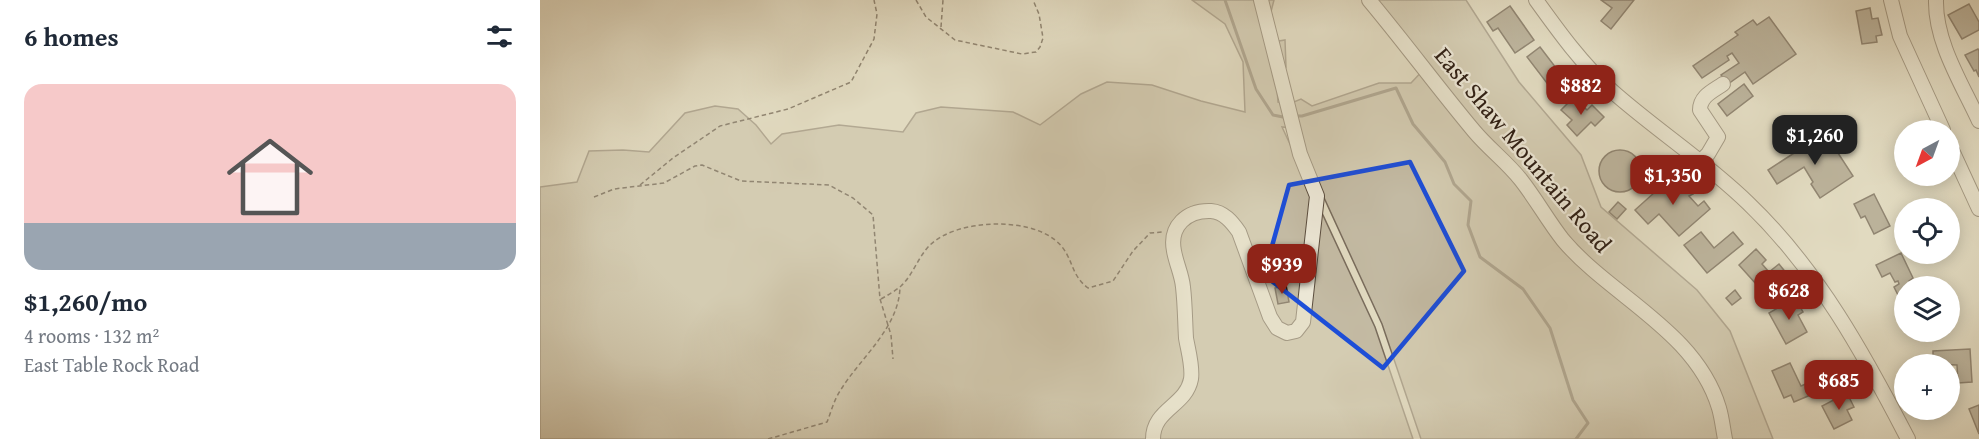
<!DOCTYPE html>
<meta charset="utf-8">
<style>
:root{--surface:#fff;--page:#f2f2f3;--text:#1f2937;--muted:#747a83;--line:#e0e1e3;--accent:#8f2418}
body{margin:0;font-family:"Gentium Book Plus",serif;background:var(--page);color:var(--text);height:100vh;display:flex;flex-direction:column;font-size:22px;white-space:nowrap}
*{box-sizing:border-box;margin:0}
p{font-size:20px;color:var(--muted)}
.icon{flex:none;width:33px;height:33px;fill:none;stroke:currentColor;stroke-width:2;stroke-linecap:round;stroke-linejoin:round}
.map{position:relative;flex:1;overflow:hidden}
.details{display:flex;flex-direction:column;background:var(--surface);width:540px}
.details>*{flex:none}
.needle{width:39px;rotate:221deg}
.controls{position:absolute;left:1354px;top:120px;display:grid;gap:12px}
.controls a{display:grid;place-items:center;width:66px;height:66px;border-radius:50%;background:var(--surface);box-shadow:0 3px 15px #0003;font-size:30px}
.price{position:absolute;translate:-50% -51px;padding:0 14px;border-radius:12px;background:var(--accent);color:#fff;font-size:20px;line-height:39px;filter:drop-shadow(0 2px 3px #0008)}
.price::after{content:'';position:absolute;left:50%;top:36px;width:18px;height:14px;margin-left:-9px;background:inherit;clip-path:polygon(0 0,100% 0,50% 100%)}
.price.on{background:#222;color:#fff}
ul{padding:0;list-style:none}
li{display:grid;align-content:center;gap:12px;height:318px;padding:0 24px}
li+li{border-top:2px solid var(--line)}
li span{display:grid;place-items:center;height:186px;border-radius:18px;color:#555}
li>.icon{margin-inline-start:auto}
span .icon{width:108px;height:108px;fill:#fffc;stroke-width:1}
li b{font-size:26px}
h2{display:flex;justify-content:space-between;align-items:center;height:72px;padding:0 24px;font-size:26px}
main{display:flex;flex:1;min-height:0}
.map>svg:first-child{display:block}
</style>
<main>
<section class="details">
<h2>6 homes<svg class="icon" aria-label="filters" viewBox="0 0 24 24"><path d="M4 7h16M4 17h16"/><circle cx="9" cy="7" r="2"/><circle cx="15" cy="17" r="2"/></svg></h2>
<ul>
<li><span style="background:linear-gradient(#f6c9c9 75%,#9aa5b1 0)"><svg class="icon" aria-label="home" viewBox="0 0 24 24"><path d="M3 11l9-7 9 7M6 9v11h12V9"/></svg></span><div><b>$1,260/mo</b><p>4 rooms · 132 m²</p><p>East Table Rock Road</p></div></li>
</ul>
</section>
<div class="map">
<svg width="1439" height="439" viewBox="0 0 1439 439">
<rect width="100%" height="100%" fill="#e1dac0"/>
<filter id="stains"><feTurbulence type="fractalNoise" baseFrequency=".00333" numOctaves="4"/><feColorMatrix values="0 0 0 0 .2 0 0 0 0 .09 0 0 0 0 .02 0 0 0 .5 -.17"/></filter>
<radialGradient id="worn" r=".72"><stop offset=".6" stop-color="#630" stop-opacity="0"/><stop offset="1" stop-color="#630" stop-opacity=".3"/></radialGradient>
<polygon fill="#c3baa3" stroke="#796c5c" stroke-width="1.5" points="652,0 714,0 716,6 728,0 734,0 725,35 727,43 745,40 746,67 737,88 738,102 749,104 761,99 772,106 839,83 871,83 887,66 835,0 926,0 979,82 1041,155 1061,207 1157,290 1190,331 1233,439 881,439 842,324 752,128 742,127 835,327 873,439 0,439 0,187 37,182 49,151 83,150 109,152 145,113 175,106 198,109 216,125 231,144 242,134 299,125 363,132 376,113 401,107 473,112 500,125 541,94 567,82 612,85 661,101 705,112 703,62 685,24"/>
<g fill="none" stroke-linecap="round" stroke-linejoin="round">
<g stroke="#756958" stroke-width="3">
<polyline points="685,0 716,89 733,115 743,117"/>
<polyline points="755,116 762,116 856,88 873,124 905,162 914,184 931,201 928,225 940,257 983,289 1010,328 1033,400 1048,423 1036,439"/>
</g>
</g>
<g fill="#8c806d" stroke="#2f1f14" stroke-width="1.5">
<polygon points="1061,0 1094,0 1071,29 1061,21 1072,8"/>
<polygon points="1429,4 1439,22 1439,30 1422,39 1408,15"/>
<polygon points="970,6 994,40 975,53 958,28 953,31 947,22"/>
<polygon points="1330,8 1332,19 1338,18 1342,35 1336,36 1337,42 1322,44 1316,11"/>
<polygon points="1229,17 1256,54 1213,84 1205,72 1188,84 1181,75 1199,63 1192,53 1187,56 1189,60 1162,78 1153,66 1198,35 1195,32 1213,20 1217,25"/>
<polygon points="1000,47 1026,81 1013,91 987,57"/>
<polygon points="1438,49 1439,51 1439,77 1436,70 1434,71 1425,55"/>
<polygon points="1204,84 1213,96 1187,116 1178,104"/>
<polygon points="1034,97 1047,110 1052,105 1064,117 1055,126 1051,122 1037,136 1027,125 1032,120 1021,110"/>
<polygon points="1285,133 1313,176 1280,198 1271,184 1273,182 1264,167 1237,184 1228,170"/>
<circle cx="1080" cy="171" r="21"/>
<polygon points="1135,174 1153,194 1149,196 1158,206 1164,201 1170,209 1139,236 1119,214 1108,224 1095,210"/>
<polygon points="1334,194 1350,226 1334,234 1325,216 1321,218 1314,204"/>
<polygon points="1078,202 1086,209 1077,219 1069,212"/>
<polygon points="1161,232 1174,248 1193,232 1203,244 1167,273 1144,245"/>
<polygon points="1216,249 1226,260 1222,264 1229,272 1239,264 1247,274 1225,294 1199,265"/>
<polygon points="1361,253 1373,278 1369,281 1372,286 1365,286 1365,294 1359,297 1354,287 1359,284 1358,281 1355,282 1350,273 1342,277 1336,265"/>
<polygon points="746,285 749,302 738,304 735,288"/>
<polygon points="1195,290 1201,298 1192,305 1186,298"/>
<polygon points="1255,298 1263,312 1258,315 1267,332 1246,344 1229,313"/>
<polygon points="1380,332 1401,332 1385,341"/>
<polygon points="1430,349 1432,382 1418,383 1417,365 1393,364 1393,351"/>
<polygon points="1250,363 1261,386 1275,380 1280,391 1254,402 1251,395 1244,398 1232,371"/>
<polygon points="1307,393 1314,407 1307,410 1312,420 1294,429 1282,406"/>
<polygon points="1439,405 1439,434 1429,409"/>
</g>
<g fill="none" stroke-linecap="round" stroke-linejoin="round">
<defs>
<g id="minor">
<path d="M829,0C865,43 898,88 934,131C949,149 967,162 981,180C996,199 1008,221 1023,240C1071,297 1156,331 1179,408C1182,418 1183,429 1185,439"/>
<path d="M996,0C1019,32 1042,64 1072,91C1116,130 1166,162 1208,203C1278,270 1324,354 1368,439"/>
<polyline points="1351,0 1360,36 1403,130"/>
<path d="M1396,0C1395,42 1422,84 1439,121"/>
<polyline points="1410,146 1439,209"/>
<path d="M1161,161L1168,154L1178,137L1160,110C1160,96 1173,91 1183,84"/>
<path d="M613,439C613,409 646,406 651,379C653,367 648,350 646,338C645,321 645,304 643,287C642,275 636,263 634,251C629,226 647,210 671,211C684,212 692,222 699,232L730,317L737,328L747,333L756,331L763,322L777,196L760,154L721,0"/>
</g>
</defs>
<use href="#minor" stroke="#5c4e3f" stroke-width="16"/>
<g stroke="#2f1f14" stroke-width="1.5" stroke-dasharray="4.5 3" stroke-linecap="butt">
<polyline points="376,0 386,17 415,40 482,54 496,52 500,47 503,38 499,14 493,0"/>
<polyline points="401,27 403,0"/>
<polyline points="100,185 133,158 180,126 248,109 311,82 334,39 337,14 334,0"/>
<polyline points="54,197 74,189 124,183 155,166 162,165 201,181 289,185 313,198 333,215 340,299 351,335 353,359"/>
<path d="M341,299C348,295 355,291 361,286C373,275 378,257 390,245C417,219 487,217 515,240C534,255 529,274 548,288L573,281L593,251L610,233L623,232"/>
<path d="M228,439L287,422C291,412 294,400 300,391C320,358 359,328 360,287"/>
</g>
<use href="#minor" stroke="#ece7d6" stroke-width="14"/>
</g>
<path d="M0 0H1439V439H0ZM870,162L924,271L843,368L724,275L749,185Z" fill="#e1dac0" fill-opacity=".55" fill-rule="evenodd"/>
<path fill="none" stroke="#1d4ed8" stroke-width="4.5" stroke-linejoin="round" d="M870,162L924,271L843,368L724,275L749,185Z"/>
<g text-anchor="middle" stroke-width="4.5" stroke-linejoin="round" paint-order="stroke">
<g font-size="24" fill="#2f1f14" stroke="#ece7d6">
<text transform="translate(983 150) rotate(50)" y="8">East Shaw Mountain Road</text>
</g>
</g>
<rect width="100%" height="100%" filter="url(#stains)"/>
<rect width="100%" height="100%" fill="url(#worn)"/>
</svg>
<div class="controls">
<a><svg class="needle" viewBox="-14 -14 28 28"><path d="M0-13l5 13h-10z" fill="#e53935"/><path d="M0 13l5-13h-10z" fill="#747a83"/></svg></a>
<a><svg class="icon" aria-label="locate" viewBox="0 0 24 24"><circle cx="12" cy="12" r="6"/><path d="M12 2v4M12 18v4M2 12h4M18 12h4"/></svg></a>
<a><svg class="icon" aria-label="layers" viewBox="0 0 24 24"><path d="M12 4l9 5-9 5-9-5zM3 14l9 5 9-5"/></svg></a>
<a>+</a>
</div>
<b class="price" style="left:1041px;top:116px">$882</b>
<b class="price on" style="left:1275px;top:166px">$1,260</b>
<b class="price" style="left:1133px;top:206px">$1,350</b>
<b class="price" style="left:742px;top:295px">$939</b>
<b class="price" style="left:1249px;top:321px">$628</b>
<b class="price" style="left:1299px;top:411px">$685</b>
</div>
</main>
